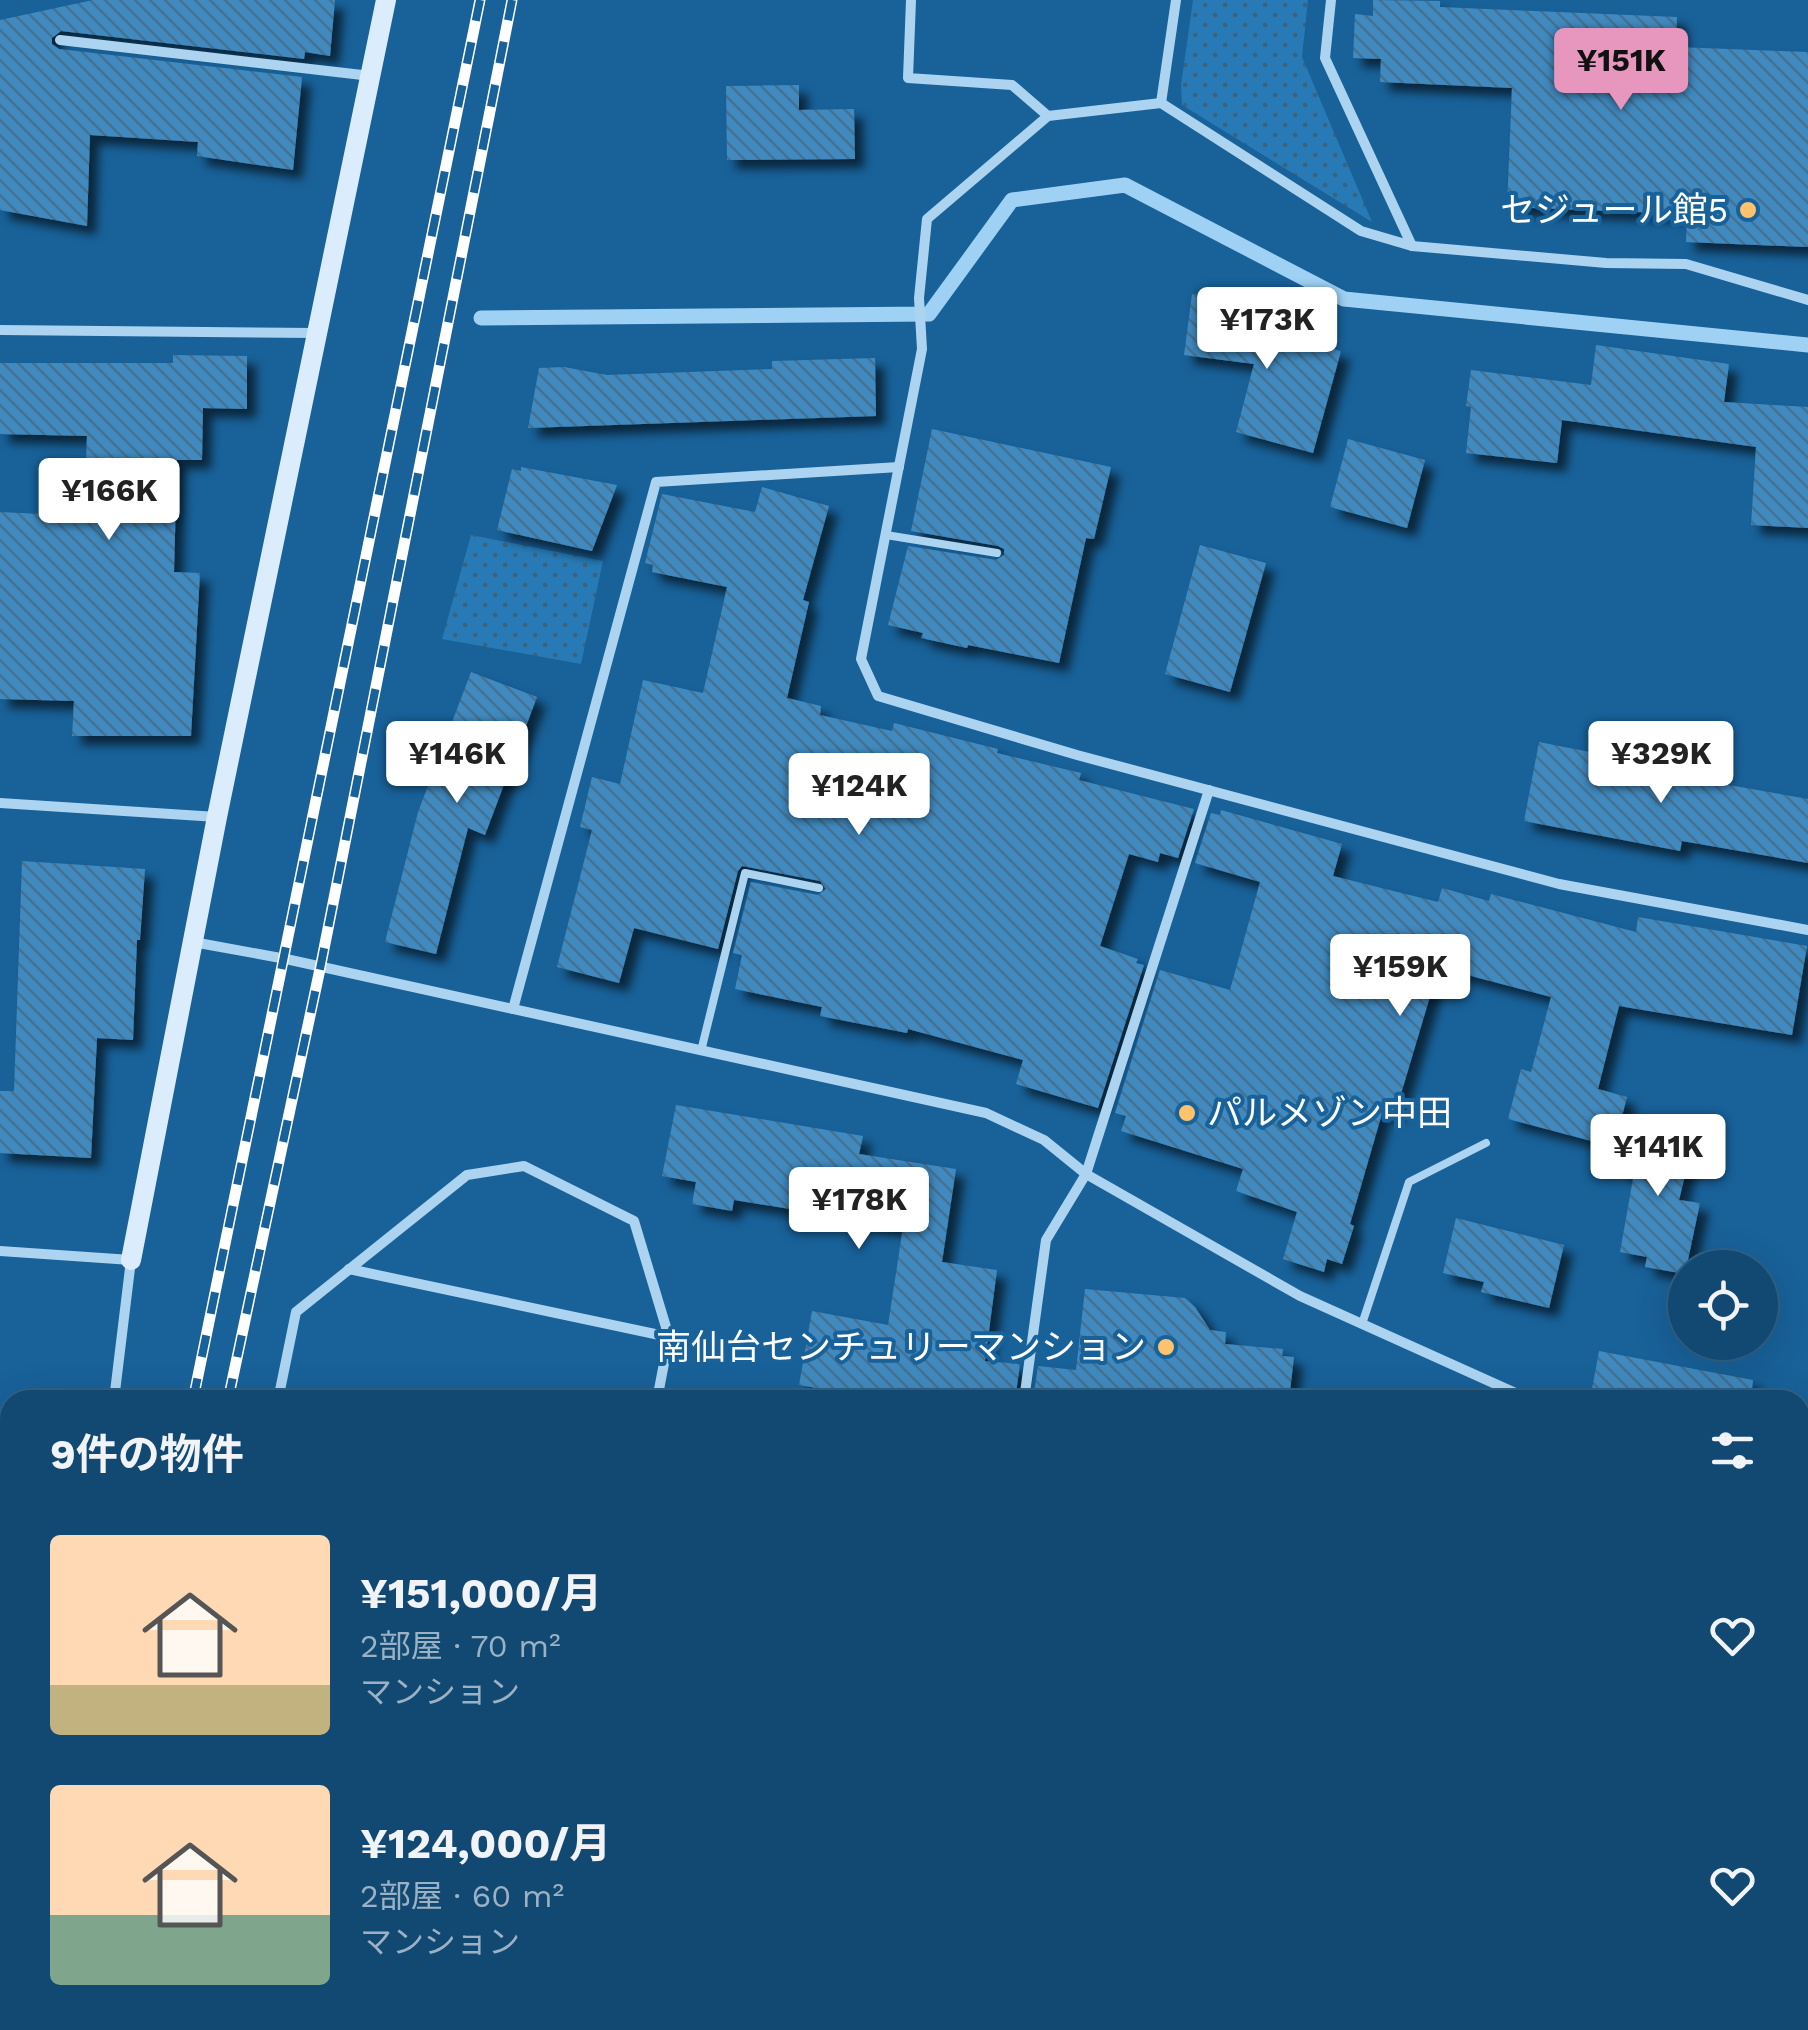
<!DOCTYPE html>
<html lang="ja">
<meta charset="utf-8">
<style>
:root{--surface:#124973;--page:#1b5078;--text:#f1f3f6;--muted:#9cb2c4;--line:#316185;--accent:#e797bd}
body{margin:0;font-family:"Work Sans","Noto Sans JP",sans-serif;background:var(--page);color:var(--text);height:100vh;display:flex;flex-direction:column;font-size:38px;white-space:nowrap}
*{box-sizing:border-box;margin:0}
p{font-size:32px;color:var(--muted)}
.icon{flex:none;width:55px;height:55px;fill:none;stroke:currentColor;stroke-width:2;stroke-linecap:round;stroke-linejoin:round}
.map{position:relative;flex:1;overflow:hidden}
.details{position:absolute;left:0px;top:1390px;width:1810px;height:640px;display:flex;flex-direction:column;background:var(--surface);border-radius:30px 30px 0 0;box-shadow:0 10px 40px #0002,0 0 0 2px var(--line)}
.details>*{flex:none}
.tools{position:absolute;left:1668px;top:1250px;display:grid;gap:20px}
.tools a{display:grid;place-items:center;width:110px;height:110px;border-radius:50%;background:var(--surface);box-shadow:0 10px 40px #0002,0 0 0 2px var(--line);font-size:50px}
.price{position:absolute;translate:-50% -85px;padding:0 22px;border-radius:10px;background:#fff;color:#222;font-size:32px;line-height:65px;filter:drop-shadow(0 2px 5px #0008)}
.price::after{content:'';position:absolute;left:50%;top:60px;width:30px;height:22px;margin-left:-15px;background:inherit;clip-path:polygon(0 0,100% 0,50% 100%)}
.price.active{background:var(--accent);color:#111}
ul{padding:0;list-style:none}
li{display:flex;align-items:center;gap:30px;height:250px;padding:0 50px}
li span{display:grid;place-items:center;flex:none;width:280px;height:200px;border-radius:10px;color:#555}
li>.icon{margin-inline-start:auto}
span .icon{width:120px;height:120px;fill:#fffc;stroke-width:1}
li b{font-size:42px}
h2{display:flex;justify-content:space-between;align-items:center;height:120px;padding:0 50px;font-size:42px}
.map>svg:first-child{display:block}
</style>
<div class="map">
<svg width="1808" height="2030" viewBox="0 0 1808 2030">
<defs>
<pattern id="park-dots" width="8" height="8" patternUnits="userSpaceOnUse" patternTransform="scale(2.5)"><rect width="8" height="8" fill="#277ab5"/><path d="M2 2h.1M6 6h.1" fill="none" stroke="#3a6380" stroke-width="1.8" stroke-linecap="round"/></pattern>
<pattern id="building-back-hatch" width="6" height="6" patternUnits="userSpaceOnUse" patternTransform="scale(2.5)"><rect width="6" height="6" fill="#418ac0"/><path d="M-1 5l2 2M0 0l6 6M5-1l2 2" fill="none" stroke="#457192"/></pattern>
<filter id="shadow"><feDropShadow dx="9" dy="9" stdDeviation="5" flood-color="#0009"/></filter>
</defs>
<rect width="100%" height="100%" fill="#186199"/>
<g fill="url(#park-dots)">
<polygon points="1193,0 1308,0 1302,57 1372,222 1182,105 1181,85"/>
<polygon points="471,535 603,561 581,664 442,639"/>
</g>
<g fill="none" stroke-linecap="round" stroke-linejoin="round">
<polyline stroke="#9fd1f4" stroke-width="15" points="481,318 929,314 1012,200 1125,185 1344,299 1808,345"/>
</g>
<g fill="url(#building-back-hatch)" filter="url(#shadow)">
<polygon points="93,0 335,0 330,56 305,52 304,59 61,31 52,38 52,44 59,49 302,77 293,170 197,156 198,142 90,135 87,226 0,210 0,20"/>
<polygon points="1373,0 1440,1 1440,7 1677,17 1676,47 1808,52 1808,247 1686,242 1687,214 1507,207 1512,88 1380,82 1381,59 1353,58 1355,14 1373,16"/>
<polygon points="799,85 799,110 854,109 855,159 727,160 726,86"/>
<polygon points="1192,294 1241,300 1238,323 1341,351 1313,453 1236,432 1254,364 1184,355"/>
<polygon points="1596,345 1729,364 1724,402 1808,407 1808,528 1751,525 1756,447 1562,420 1557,463 1466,453 1471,407 1466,406 1471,370 1591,385"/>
<polygon points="173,355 247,356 247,409 203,408 202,460 177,460 174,572 200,573 191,736 72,736 74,701 0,699 0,512 84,516 87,436 0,434 0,363 173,363"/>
<polygon points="875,358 876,416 528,428 539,368 564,367 607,375 772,369 772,361"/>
<polygon points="932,429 1111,467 1094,539 1086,538 1059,663 968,645 967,648 921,638 923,633 888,625 908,546 996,560 1004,555 1004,549 998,546 911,531"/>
<polygon points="1348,439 1425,460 1407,528 1330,507"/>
<polygon points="521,467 617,485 592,551 497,530 512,469 521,471"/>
<polygon points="762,487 829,506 803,600 809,602 787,698 821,706 820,715 892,731 894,723 998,749 997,753 1081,773 1079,780 1194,809 1178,858 1160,853 1158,862 1129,854 1100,946 1138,959 1136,963 1144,965 1098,1108 1016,1084 1023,1060 908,1029 907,1033 820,1016 822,1007 735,989 742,955 733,953 751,882 818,895 826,889 820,881 742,866 738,871 718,949 634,928 619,983 557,967 592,830 580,827 592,777 620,784 643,680 703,693 727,587 652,572 653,565 645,563 662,494 755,512"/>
<polygon points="1200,545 1266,563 1230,692 1165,674"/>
<polygon points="471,672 537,697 485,835 468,828 436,954 385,942 418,812"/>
<polygon points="1539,742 1651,764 1650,771 1808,799 1808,863 1682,841 1680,851 1524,821"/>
<polygon points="1221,810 1342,844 1333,876 1438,902 1442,888 1489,901 1491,894 1636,932 1638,917 1807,946 1792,1035 1619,1006 1598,1089 1627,1097 1614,1147 1508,1119 1521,1069 1531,1072 1551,997 1452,971 1448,987 1434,983 1395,1114 1383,1110 1350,1224 1354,1226 1342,1264 1327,1259 1324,1272 1283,1259 1297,1212 1236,1191 1243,1169 1121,1131 1126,1116 1115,1113 1160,970 1230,990 1260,882 1195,863 1211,813 1220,815"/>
<polygon points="22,861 145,869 140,940 137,940 133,1040 97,1038 91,1158 0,1153 0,1091 14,1091"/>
<polygon points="676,1105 863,1136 859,1154 956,1169 942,1262 997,1270 985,1361 1020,1364 1015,1400 936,1400 859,1388 857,1395 799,1385 812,1311 888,1325 903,1227 734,1200 732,1211 692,1204 696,1182 662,1176"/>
<polygon points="1631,1123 1694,1139 1679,1200 1700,1203 1685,1274 1645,1267 1647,1257 1620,1252 1634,1173 1618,1170"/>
<polygon points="1456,1218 1564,1245 1549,1308 1481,1292 1484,1282 1443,1273"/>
<polygon points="1085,1289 1185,1298 1195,1307 1210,1330 1226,1332 1225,1344 1283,1349 1282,1356 1294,1357 1289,1400 1033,1400 1038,1366 1076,1370"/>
<polygon points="1599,1351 1753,1380 1751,1400 1590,1400"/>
</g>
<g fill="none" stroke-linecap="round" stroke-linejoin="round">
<g stroke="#acd4f1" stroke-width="8">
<polyline points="886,535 997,553"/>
<polyline points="701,1051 745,873 819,888"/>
<polyline points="1362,1324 1409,1182 1486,1143"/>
</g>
<g stroke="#acd4f1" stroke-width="10">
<polyline points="911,0 908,78 1012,85 1048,116"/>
<polyline points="1331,0 1325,58 1412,246"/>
<polyline points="60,40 371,76"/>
<polyline points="1161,103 1176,0"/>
<polyline points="1808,300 1686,264 1606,263 1412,246 1361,231 1161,103 1048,116 927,219 919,298 922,349 861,659 878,696 1077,755 1559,884 1808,930"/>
<polyline points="0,330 316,333"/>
<polyline points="0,803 217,817"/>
<polyline points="193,942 286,959 986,1113 1044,1140 1086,1174 1300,1296 1531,1400"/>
<polyline points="513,1009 656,482 899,467"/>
<polyline points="0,1251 131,1260 114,1400"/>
<polyline points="349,1269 669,1337"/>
<polyline points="278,1400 296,1312 467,1175 524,1166 634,1221 669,1337 657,1400"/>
<polyline points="1024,1400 1046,1240 1086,1174 1209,790"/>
<polyline points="0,1418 10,1417"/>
<polyline points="1800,1465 1808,1466"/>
<polyline points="1800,1945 1808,1945"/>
<polyline points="501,2020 553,2030"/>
<polyline points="143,2030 146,2020"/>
<polyline points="573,2030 574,2020"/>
<polyline points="861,2030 861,2020"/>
</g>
<polyline stroke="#dbedfc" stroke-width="20" points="131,1260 217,817 386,0"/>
<defs>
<g id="rail">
<polyline points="193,1400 480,0"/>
<polyline points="228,1400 320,969 512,0"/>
<polyline points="61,2030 63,2020"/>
<polyline points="93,2030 95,2020"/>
</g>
</defs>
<use href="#rail" stroke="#fff" stroke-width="11"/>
<use href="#rail" stroke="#186199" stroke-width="8" stroke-dasharray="22" stroke-linecap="butt"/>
</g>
<g fill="#ffc26d" stroke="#186199" stroke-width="4">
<circle cx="1748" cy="210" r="10"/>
<circle cx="1187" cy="1113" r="10"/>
<circle cx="1166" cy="1347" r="10"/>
</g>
<g text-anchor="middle" stroke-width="8" stroke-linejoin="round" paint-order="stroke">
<g font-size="35" fill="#fff" stroke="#186199" text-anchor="end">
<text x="1728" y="222">セジュール館5</text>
<text x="1207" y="1125" text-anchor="start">パルメゾン中田</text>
<text x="1146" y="1359">南仙台センチュリーマンション</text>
</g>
</g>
</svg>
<div class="tools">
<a><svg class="icon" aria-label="locate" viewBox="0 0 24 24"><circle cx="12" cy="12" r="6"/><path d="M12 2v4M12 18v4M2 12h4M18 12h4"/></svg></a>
</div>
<b class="price active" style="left:1621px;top:113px">¥151K</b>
<b class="price" style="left:1267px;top:372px">¥173K</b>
<b class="price" style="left:109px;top:543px">¥166K</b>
<b class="price" style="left:457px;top:806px">¥146K</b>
<b class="price" style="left:1661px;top:806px">¥329K</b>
<b class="price" style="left:859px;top:838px">¥124K</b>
<b class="price" style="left:1400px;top:1019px">¥159K</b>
<b class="price" style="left:1658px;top:1199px">¥141K</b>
<b class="price" style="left:859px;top:1252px">¥178K</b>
<section class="details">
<h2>9件の物件<svg class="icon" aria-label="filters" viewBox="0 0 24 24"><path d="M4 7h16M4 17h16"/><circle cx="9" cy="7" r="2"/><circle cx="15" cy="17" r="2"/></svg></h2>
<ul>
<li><span style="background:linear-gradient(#ffd9b3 75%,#c2b280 0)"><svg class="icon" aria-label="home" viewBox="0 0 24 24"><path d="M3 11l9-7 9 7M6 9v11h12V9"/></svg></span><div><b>¥151,000/月</b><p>2部屋 · 70 m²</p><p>マンション</p></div><svg class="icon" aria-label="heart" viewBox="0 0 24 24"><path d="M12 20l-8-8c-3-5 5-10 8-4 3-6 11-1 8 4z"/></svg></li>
<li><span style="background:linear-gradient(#ffd9b3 65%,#7fa58c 0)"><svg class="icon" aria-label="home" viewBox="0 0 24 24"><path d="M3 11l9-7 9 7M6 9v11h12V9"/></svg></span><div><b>¥124,000/月</b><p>2部屋 · 60 m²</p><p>マンション</p></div><svg class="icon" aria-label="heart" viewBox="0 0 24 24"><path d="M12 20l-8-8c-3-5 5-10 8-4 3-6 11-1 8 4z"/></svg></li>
</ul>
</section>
</div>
